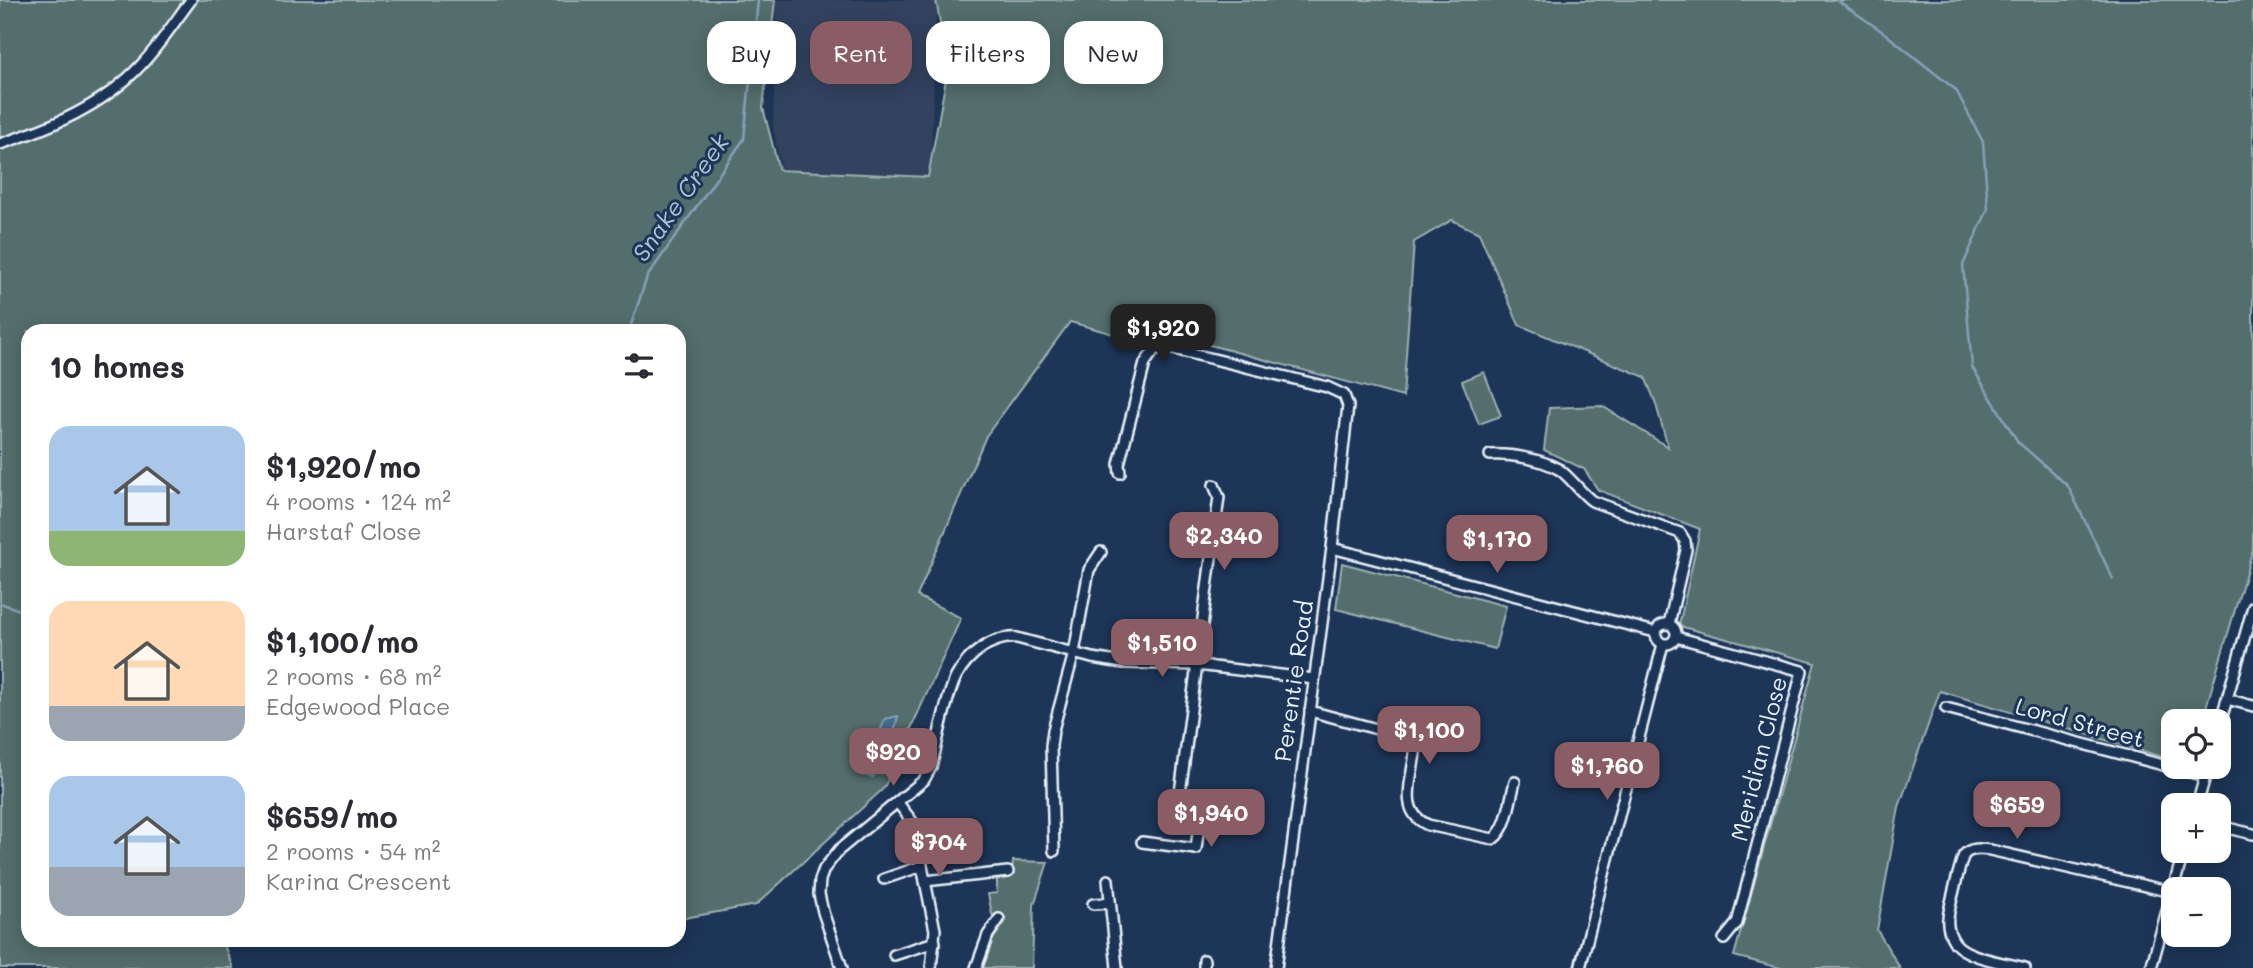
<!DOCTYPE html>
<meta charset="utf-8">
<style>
:root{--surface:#fff;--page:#f2f2f3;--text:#2b2b33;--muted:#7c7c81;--accent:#8a5d65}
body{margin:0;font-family:Mali,sans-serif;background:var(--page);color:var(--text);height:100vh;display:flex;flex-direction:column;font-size:26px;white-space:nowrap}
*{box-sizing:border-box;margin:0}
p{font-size:23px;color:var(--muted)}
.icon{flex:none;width:38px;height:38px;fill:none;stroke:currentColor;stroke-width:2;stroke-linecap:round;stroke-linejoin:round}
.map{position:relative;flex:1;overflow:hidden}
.details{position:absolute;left:21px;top:324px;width:665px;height:623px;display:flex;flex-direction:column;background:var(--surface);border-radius:21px;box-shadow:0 4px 18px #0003}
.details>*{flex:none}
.hud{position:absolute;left:707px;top:21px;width:665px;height:63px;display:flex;gap:14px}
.controls{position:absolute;left:2161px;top:709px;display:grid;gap:14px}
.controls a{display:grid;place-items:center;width:70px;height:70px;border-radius:14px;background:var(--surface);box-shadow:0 4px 18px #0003;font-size:35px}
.price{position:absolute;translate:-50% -60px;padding:0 16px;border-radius:14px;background:var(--accent);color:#fff;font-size:23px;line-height:46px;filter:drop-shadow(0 2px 4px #0008)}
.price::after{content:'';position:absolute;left:50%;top:42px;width:21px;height:16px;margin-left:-10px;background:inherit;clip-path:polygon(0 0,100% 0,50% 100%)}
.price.current{background:#222;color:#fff}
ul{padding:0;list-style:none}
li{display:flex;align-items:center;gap:21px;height:175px;padding:0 28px}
li span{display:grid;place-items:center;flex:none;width:196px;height:140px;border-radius:21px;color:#555}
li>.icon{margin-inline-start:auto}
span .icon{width:84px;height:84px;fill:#fffc;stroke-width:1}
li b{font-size:30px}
h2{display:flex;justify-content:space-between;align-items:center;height:84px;padding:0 28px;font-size:30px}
.pill{padding:0 24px;border-radius:21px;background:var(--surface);box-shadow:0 4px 18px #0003;font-size:24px;line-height:63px}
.pill.current{background:var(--accent);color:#fff}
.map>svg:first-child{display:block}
</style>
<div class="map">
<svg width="2253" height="968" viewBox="0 0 2253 968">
<rect width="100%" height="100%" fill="#1d3557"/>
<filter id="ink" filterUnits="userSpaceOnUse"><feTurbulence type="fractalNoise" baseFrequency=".0143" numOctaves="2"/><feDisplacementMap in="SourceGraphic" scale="14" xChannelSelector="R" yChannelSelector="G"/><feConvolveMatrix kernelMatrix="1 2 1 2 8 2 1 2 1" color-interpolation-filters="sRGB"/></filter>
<g filter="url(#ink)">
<polygon fill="#33425f" points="776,0 937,0 930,181 897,182 781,168 773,126"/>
<g fill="#536e6c" stroke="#9eb0b2" stroke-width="2">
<polygon points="0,0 775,0 763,108 779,170 928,177 948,68 936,0 2253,0 2253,549 2202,721 2174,721 2173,760 1940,691 1899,807 1877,930 1900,968 1780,968 1734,956 1815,663 1679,626 1700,529 1598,490 1584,469 1544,450 1549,408 1602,406 1668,447 1655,401 1645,377 1519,325 1479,233 1452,220 1414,242 1403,397 1195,341 1148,318 1117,335 1070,322 986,436 917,596 961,618 884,788 756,905 679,919 679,331 28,331 28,940 222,940 233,968 0,968"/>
<polygon points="1484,372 1501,416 1479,424 1462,381"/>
<polygon points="1342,563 1506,606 1495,649 1336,609"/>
<polygon points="1013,861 1048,862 1034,905 1032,968 983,968 993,939 1006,921 997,915 994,917 992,914 988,894 997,893 997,879 1012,877"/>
</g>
<polygon fill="#456c8d" stroke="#86a1b8" stroke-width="2" points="898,716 888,757 873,777 863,775 885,719"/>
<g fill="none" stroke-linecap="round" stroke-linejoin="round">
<g stroke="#86a1b8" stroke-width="2.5">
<polyline points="1837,0 1883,32 1956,90 1983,142 1988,209 1963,265 1972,367 2018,442 2068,486 2113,579"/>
<polyline points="629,331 647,277 744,139 758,0"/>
<polyline points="0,603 28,613"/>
</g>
<defs>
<g id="minor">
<path d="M0,144C52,127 103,106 141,65C160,45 175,21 191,0"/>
<path d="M1490,455C1510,454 1543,459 1560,470C1572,479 1580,492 1592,501L1680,533L1685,541L1686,550L1669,624"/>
<polyline points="1120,473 1119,464 1145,363 1155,349 1169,348 1327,387 1344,395 1348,406 1332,548 1276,968"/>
<polyline points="1332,548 1655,632"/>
<circle cx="1666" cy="634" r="10"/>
<polyline points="1676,637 1802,671 1737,923 1724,939"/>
<polyline points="2227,699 2253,706"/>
<polyline points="1946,708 2205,776"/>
<path d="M1310,711L1410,738L1415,745V753C1412,779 1398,812 1428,825L1493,839C1508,829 1510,799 1515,782"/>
<polyline points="2219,727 2253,607"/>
<polyline points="898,803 914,824 919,837 922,866 935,930 931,968"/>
<polyline points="2197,805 2208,766"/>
<polyline points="2219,826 2253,834"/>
<path d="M1142,842L1196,849C1199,824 1204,808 1180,793L1219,497L1214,485"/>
<polyline points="1054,851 1051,746 1053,730 1074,653 1089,570 1101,552"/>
<polyline points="884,879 922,866"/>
<polyline points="1108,880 1117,968"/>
<polyline points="925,881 1008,872"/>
<polyline points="1093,904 1110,903"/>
<polyline points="894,955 935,942"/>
<path d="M842,968L823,912L819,894L820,880L824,869L839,850L924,780L931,767C938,742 945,699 956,677C968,654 992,636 1017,638L1092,658L1123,663L1197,665L1314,679"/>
<polyline points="976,968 988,935 999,919"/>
<polyline points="1204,968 1204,960"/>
<polyline points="1580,968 1663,644"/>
<path d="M2025,968C2006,963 1967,958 1955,943C1950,936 1947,926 1948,918C1949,909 1961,860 1964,855C1970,847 1982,849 1990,850L2172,892"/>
<polyline points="2151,968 2184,850"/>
</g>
</defs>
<use href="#minor" stroke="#e8f1f8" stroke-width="14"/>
<use href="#minor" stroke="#1d3557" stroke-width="9"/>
</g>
</g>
<g text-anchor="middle" stroke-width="6" stroke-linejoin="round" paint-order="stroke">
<g font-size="23" fill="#e8f1f8" stroke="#1d3557">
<text transform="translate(1294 681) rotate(-82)" y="8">Perentie Road</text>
<text transform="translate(2080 723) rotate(15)" y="8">Lord Street</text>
<text transform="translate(1759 759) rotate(-76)" y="8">Meridian Close</text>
</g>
<g font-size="24" font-style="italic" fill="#afc2d3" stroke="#1d3557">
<text transform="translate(681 198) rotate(-55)" y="8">Snake Creek</text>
</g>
</g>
</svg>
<div class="controls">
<a><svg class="icon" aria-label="locate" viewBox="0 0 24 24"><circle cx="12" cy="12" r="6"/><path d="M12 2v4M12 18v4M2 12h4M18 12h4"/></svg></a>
<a>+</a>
<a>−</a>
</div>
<b class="price current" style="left:1163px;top:364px">$1,920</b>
<b class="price" style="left:1224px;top:572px">$2,340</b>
<b class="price" style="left:1497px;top:575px">$1,170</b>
<b class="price" style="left:1162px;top:679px">$1,510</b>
<b class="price" style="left:1429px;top:766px">$1,100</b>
<b class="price" style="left:893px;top:788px">$920</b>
<b class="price" style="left:1607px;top:802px">$1,760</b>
<b class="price" style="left:2017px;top:841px">$659</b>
<b class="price" style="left:1211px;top:849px">$1,940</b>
<b class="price" style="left:939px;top:878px">$704</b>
<div class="hud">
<a class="pill">Buy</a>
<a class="pill current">Rent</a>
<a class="pill">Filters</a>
<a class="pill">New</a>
</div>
<section class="details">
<h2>10 homes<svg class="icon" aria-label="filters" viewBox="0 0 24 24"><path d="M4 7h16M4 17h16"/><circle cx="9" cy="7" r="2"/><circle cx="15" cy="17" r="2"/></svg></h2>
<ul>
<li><span style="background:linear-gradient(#a9c7e8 75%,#8fb573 0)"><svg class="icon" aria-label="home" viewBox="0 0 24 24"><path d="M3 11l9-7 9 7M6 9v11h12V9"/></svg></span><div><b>$1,920/mo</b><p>4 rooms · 124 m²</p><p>Harstaf Close</p></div></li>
<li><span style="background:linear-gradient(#ffd9b3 75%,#9aa5b1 0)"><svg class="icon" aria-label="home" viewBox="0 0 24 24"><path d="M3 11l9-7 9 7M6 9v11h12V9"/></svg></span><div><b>$1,100/mo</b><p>2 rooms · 68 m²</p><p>Edgewood Place</p></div></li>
<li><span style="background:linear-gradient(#a9c7e8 65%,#9aa5b1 0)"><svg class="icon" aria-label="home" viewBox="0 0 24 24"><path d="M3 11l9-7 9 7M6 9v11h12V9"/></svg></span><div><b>$659/mo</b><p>2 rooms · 54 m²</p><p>Karina Crescent</p></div></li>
</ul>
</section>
</div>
